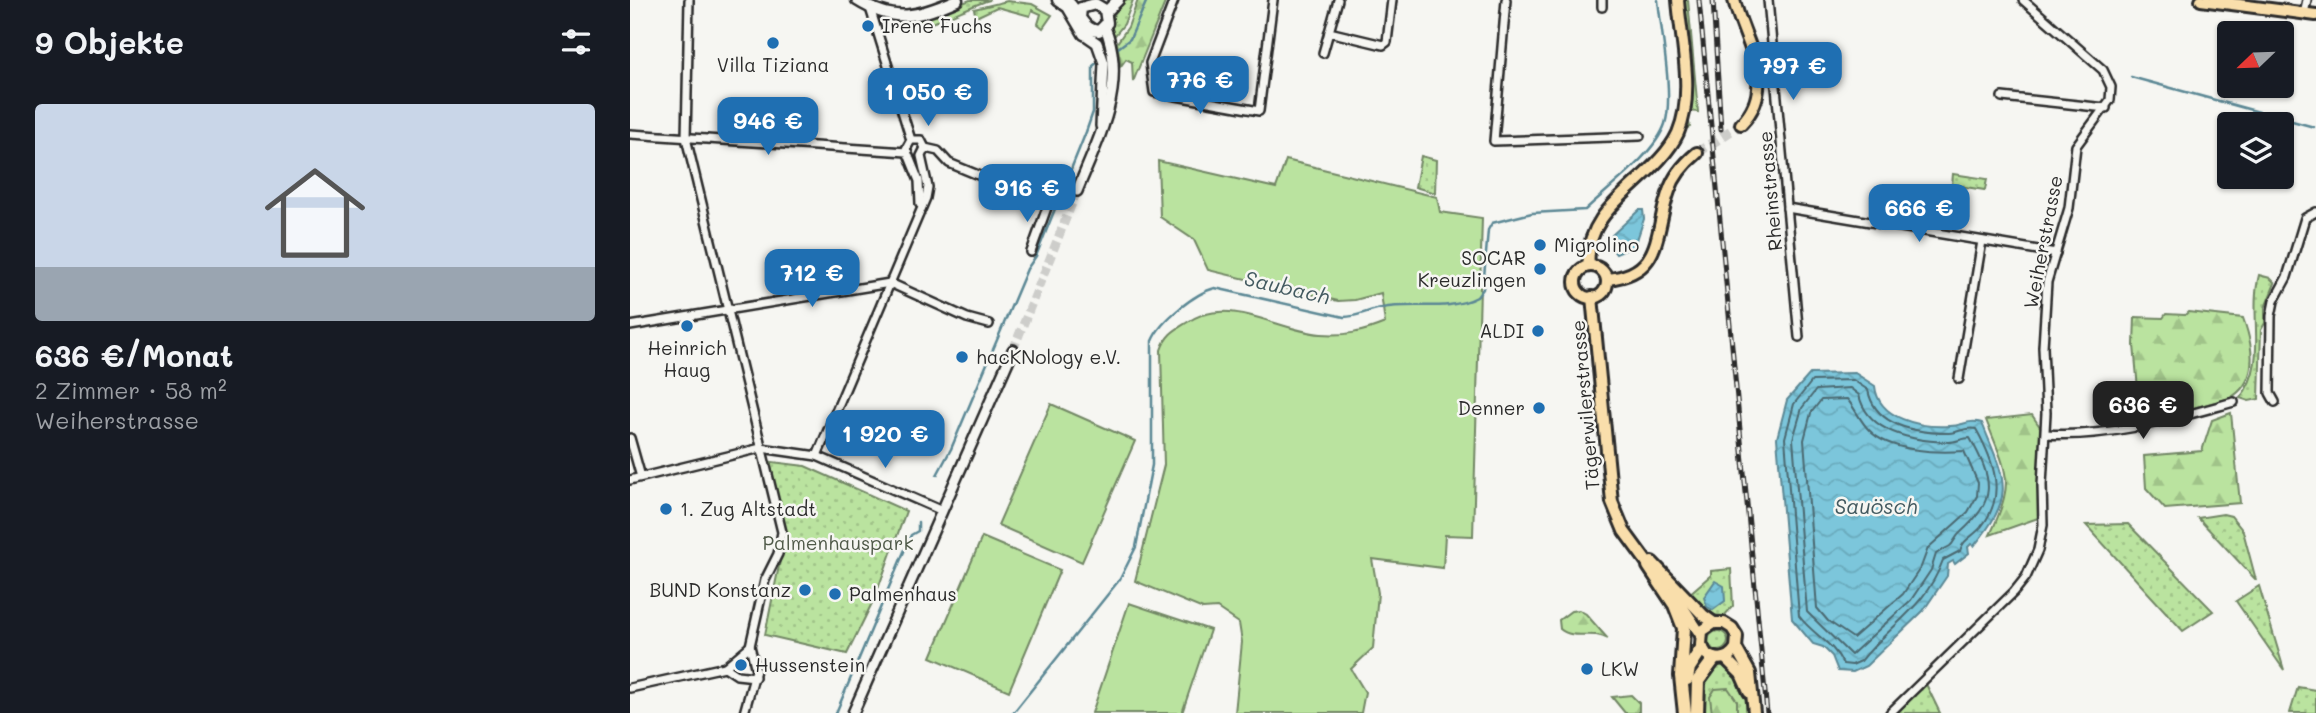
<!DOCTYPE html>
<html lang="de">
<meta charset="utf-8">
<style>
:root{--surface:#171b24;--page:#20242c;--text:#f1f3f6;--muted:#9ea1a6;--line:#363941;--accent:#1f6fb2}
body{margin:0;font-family:Mali,sans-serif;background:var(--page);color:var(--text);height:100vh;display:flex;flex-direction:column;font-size:26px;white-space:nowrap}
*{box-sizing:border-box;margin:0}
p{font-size:23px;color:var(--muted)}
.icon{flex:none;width:38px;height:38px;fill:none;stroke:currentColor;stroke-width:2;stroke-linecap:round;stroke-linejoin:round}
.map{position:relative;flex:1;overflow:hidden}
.details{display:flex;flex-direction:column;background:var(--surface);width:630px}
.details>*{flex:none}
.needle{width:46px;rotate:247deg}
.fabs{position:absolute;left:1587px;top:21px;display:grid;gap:14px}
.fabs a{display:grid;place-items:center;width:77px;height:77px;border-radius:7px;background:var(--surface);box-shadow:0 2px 5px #0004;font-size:35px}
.price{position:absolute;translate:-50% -60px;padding:0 16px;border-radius:14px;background:var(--accent);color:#fff;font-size:23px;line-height:46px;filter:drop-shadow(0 2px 4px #0008)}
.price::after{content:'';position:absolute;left:50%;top:42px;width:21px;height:16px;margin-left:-10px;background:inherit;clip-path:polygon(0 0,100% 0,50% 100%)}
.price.on{background:#222;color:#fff}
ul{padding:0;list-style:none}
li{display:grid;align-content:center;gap:14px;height:371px;padding:0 35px}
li+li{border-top:2px solid var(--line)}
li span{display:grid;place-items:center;height:217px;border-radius:7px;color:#555}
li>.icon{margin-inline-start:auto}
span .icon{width:126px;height:126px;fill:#fffc;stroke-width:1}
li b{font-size:30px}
h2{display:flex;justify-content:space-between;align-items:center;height:84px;padding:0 35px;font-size:30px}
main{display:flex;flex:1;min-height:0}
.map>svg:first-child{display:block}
</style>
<main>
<section class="details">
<h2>9 Objekte<svg class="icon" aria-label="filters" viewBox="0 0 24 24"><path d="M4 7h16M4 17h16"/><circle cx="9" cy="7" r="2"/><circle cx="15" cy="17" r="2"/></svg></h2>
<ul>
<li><span style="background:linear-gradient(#c9d6e8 75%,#9aa5b1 0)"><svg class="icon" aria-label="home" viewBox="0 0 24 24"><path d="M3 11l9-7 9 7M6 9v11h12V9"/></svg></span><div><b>636 €/Monat</b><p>2 Zimmer · 58 m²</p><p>Weiherstrasse</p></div></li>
</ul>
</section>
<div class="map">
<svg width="1686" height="713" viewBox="0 0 1686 713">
<defs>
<pattern id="grass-dots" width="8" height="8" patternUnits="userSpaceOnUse" patternTransform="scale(1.75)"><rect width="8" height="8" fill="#bae39f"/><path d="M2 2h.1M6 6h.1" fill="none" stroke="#a0c389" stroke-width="1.8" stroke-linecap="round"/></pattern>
<pattern id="forest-firs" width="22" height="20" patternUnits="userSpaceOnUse" patternTransform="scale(1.75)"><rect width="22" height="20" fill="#bae39f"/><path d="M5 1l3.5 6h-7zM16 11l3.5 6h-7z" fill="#a0c389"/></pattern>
<pattern id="water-waves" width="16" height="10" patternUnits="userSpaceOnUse" patternTransform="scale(1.75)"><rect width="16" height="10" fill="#7bc6db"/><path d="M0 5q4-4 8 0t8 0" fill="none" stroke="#6aaabc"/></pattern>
</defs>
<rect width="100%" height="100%" fill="#f6f6f2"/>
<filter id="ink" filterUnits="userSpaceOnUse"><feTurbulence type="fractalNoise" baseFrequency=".0143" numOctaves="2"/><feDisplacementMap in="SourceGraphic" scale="14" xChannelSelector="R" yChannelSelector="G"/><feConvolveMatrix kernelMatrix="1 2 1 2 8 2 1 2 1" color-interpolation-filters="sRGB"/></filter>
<g filter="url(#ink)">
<g fill="url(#grass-dots)" stroke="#728765" stroke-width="2">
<path d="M340,0H360C335,6 283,40 259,25L294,19Z"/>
<polygon points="493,0 503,0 494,24 482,39 482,18"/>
<polygon points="1052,0 1058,0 1068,112 1060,111 1058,119 1060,127 1055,129"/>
<polygon points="377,1 402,4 422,15 413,28 408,24 411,14 402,10 400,16 367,7 346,17 344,9"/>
<polygon points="791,156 806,160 805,193 785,187"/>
<polygon points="1323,174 1357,179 1355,190 1322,185"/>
<path d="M1629,275L1640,278L1645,283L1635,308V323L1631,330L1629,399L1619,401L1610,398C1639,361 1618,317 1629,275Z"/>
<polygon points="134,461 175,466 276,511 245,597 217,654 135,635 155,536"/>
<polygon points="1593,514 1601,516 1613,531 1626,580 1568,518"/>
<polygon points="1498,524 1583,611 1553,631 1456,525"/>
<polygon points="1101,569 1103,606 1094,616 1081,615 1058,595 1081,575 1081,571"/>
<polygon points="1629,586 1654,670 1606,601"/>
<circle cx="1088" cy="641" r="10"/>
<path d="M1097,664L1114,686L1119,713H1072C1072,693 1070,666 1097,664Z"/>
<polygon points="1296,684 1310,713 1266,713"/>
<polygon points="1668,687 1686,690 1686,713 1660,713"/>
</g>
<g fill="url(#forest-firs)" stroke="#728765" stroke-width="2">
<polygon points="508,0 536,0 503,82 502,62 496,59 491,66 487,43 498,27"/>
<path d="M1558,312L1613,318C1623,345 1630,381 1600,398L1511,422L1504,345L1505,317L1533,318L1536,314L1555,315Z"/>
<polygon points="1601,413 1610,503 1535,509 1516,488 1514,456 1572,451 1582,420"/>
<path d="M1402,415L1410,427L1408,518L1360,535C1386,480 1377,474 1356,420Z"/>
<path d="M949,610L956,614L978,639C962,629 944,641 930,629L929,620L941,611Z"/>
<polygon points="1098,688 1107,701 1107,713 1082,713 1080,697 1085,689"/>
<polygon points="1001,695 1009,703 1009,713 995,713 982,697"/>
</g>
<g fill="#bae39f" stroke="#728765" stroke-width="2">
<path d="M656,160L807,197L810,212L852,218L843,536L815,535L813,568L742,559L748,593L743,648L721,669L735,692L731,713H605L612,642L609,623L587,608L573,609L505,581L534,465L531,350C536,335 543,331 556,323C599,294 645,330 691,334C716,336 733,332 755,323L751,293L725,300L708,301L578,270L564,240L530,217L528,161L646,188Z"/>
<polygon points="421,404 505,441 452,562 368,525"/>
<polygon points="352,537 430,570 379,691 301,657"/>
<polygon points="499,603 580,630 552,713 462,713"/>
</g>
<g fill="url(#water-waves)" stroke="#5b8895" stroke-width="2">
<polygon points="1009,210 1013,210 1014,219 1005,246 986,254 979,245 982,235"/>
<path d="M1225,373L1245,386C1248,419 1291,428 1320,426C1333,426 1338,419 1352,423C1375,480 1387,494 1344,546L1341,544L1338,547L1339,553L1325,564L1323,561L1318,564L1317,576L1293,611L1236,666L1223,672L1208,671L1202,656L1193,647L1183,644L1162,619L1147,438L1157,400L1180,374Z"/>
<polygon points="1085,581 1094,586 1095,601 1083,610 1077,607 1074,597"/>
</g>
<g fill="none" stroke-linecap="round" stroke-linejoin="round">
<g stroke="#4b6971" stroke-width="2">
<path d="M1223,380L1238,390C1245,426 1286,433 1319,433C1329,433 1336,426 1346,429C1364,461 1377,496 1351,527C1343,537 1333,539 1330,551L1313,560C1296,607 1261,624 1231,661L1222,665L1213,664C1203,642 1183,635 1169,616L1155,438L1164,404L1182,381Z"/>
<path d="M1220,388L1229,395C1238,434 1284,441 1319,442C1326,442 1333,438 1340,438C1364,481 1367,500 1330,533C1325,537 1324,543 1320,546C1315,549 1311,550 1306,554L1301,570L1281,600L1221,655L1177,612L1163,439L1172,408L1186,390Z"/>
<path d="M1217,399C1225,408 1230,421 1239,430C1259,452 1308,453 1334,451L1348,483L1347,496L1338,512L1298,548L1291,567L1273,594L1223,638L1198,621L1187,608L1174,440L1181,413L1191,400Z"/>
</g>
<g stroke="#5b8895" stroke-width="2.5">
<polyline points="488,48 500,39 517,0"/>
<polyline points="1501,77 1684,127"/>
<polyline points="307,475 321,449 397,269 406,256 456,132 463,112 463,66 469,61"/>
<polyline points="206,713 281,535 288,531 288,522"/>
<path d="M383,713L490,579L506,547L522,465V341C530,321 565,293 585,288L714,317C728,317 738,310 752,308C782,302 819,312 847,297L853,289L858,230L862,223L902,213L955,210C978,188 1025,154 1035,124C1044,96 1031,31 1028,0"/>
</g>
<polyline stroke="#cdcdca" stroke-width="9" stroke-dasharray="9 4.5" stroke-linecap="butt" points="383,350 447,191"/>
<polyline stroke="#cdcdca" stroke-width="10" stroke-dasharray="10 5" stroke-linecap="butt" points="1067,153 1111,124"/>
<defs>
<g id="minor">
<polyline points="59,0 56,138 152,532 148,554 135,580 120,646 126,670 114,713"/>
<polyline points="544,0 520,63 524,92 629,111 643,0"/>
<polyline points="708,0 699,32 753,45 757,42 762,0"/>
<polyline points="876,0 864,141 1010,136"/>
<polyline points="1138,0 1169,337"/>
<polyline points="972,7 972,0"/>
<polyline points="240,8 281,140 276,149 289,181 290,204"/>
<polyline points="1674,13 1677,0"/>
<polyline points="693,53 699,32"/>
<polyline points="1372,97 1476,108"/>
<polyline points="0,134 277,152"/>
<polyline points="281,140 291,140 295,148"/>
<polyline points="295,148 308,151 319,163 394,194 407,193 420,199 401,252"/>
<polyline points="1157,208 1426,253"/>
<polyline points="0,326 260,283 337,318 359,324"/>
<polyline points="1329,379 1352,241"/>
<polyline points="1645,402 1640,393 1641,316 1644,301 1657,277 1675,218 1686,212"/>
<path d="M1416,434C1481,438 1542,419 1604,402"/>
<polyline points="0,438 11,477"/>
<polyline points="187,456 296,198 298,187 291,156 295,148"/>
<polyline points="0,480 131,448 187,456 310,510"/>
<polyline points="95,667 107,675 125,677"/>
<polyline points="0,688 95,667 120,646"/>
<polyline points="1260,713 1384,592 1396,577 1408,550 1413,525 1412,485 1416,413 1413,347 1417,282 1439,208 1446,146 1480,100 1481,87 1473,70 1393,0"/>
</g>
<g id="tertiary">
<polyline points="454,34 467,43 474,63 471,126"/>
<path d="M447,191C469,137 498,85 475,27"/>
<polyline points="223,713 383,350"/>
</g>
<g id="secondary">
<path d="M227,0C265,24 288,17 327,0"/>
<polyline points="428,0 438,7 454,34 460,30"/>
<path d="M436,0C449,10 451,30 469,31L477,23L475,10L465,4L451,8L450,18"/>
<polyline points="476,12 488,0"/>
</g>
<g id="primary">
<path d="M1104,0C1114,43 1149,85 1111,124"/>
<polyline points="1571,0 1686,15"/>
<path d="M959,266C952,205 1026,181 1048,133C1065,94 1051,41 1048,0"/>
<circle cx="961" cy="282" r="16"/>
<path d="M977,279C1034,274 1024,232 1039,191C1044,175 1055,163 1067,153"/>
<polyline points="962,297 982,502 994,531 1024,572"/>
<path d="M1022,562L1073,615L1084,623H1094L1102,628L1107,636L1106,648C1099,659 1089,662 1077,655L1071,645L1072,631L1084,623"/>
<polyline points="1044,594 1071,635"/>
<polyline points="1106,648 1120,673 1124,713"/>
<polyline points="1095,658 1111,674 1119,692"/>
</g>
<g id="motorway">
<polyline points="1019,566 1045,605 1054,628 1051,676 1055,713"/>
<polyline points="1057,679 1059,668 1072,648"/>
<polyline points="1067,713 1068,681 1084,659"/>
</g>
</defs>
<use href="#minor" stroke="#2b2b2b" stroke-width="12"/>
<use href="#tertiary" stroke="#2b2b2b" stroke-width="14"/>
<use href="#secondary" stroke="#2b2b2b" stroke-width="15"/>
<use href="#primary" stroke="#2b2b2b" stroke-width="16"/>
<use href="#motorway" stroke="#2b2b2b" stroke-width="18"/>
<use href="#minor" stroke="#f6f6f2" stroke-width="7"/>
<use href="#tertiary" stroke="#f6f6f2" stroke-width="9"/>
<use href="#secondary" stroke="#f6f6f2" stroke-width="10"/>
<use href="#primary" stroke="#f9deab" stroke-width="10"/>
<use href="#motorway" stroke="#f9deab" stroke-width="12"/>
<defs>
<g id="rail">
<polyline points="1069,0 1137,713"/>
<polyline points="1083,0 1091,129"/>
</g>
</defs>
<use href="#rail" stroke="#2b2b2b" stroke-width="5"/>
<use href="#rail" stroke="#f6f6f2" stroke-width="2.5" stroke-dasharray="8" stroke-linecap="butt"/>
</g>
</g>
<g fill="#1f6fb2" stroke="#f6f6f2" stroke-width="2.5">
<circle cx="238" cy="26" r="7"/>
<circle cx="143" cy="43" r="7"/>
<circle cx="910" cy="245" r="7"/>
<circle cx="910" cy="269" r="7"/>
<circle cx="57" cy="326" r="7"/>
<circle cx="908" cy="331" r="7"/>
<circle cx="332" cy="357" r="7"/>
<circle cx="909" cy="408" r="7"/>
<circle cx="36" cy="509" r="7"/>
<circle cx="175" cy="590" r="7"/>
<circle cx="205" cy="594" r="7"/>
<circle cx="111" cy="665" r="7"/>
<circle cx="957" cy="669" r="7"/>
</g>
<g text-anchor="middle" stroke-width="5" stroke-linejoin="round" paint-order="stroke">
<g font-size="19" fill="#2b2b2b" stroke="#f6f6f2" text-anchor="start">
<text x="252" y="33">Irene Fuchs</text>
<text x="143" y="72" text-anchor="middle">Villa Tiziana</text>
<text x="924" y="252">Migrolino</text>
<text x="896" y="265" text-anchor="end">SOCAR<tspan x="896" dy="22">Kreuzlingen</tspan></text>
<text x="894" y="338" text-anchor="end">ALDI</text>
<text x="57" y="355" text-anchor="middle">Heinrich<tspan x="57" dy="22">Haug</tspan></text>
<text x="346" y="364">hacKNology e.V.</text>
<text x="895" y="415" text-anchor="end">Denner</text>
<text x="50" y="516">1. Zug Altstadt</text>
<text x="161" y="597" text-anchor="end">BUND Konstanz</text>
<text x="219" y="601">Palmenhaus</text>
<text x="125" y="672">Hussenstein</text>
<text x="971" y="676">LKW</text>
</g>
<g font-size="19" fill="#2b2b2b" stroke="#f6f6f2">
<text transform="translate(1140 191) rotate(-95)" y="7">Rheinstrasse</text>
<text transform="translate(1413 242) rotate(-79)" y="7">Weiherstrasse</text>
<text transform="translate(955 405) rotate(-95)" y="7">Tägerwilerstrasse</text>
</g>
<g font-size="19" fill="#4f5948" stroke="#f6f6f2">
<text x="208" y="550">Palmenhauspark</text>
</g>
<g font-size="21" font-style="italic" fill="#435a60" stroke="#f6f6f2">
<text transform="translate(657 288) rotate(13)" y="7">Saubach</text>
<text x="1246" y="514">Sauösch</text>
</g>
</g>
</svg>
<div class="fabs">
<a><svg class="needle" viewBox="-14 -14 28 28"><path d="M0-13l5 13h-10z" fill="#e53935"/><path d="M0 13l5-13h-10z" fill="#9ea1a6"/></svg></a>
<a><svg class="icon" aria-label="layers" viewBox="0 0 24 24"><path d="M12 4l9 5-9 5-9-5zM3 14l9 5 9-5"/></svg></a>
</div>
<b class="price" style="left:1163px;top:102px">797 €</b>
<b class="price" style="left:570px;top:116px">776 €</b>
<b class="price" style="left:298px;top:128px">1 050 €</b>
<b class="price" style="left:138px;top:157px">946 €</b>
<b class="price" style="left:397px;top:224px">916 €</b>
<b class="price" style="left:1289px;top:244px">666 €</b>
<b class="price" style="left:182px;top:309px">712 €</b>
<b class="price on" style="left:1513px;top:441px">636 €</b>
<b class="price" style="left:255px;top:470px">1 920 €</b>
</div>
</main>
